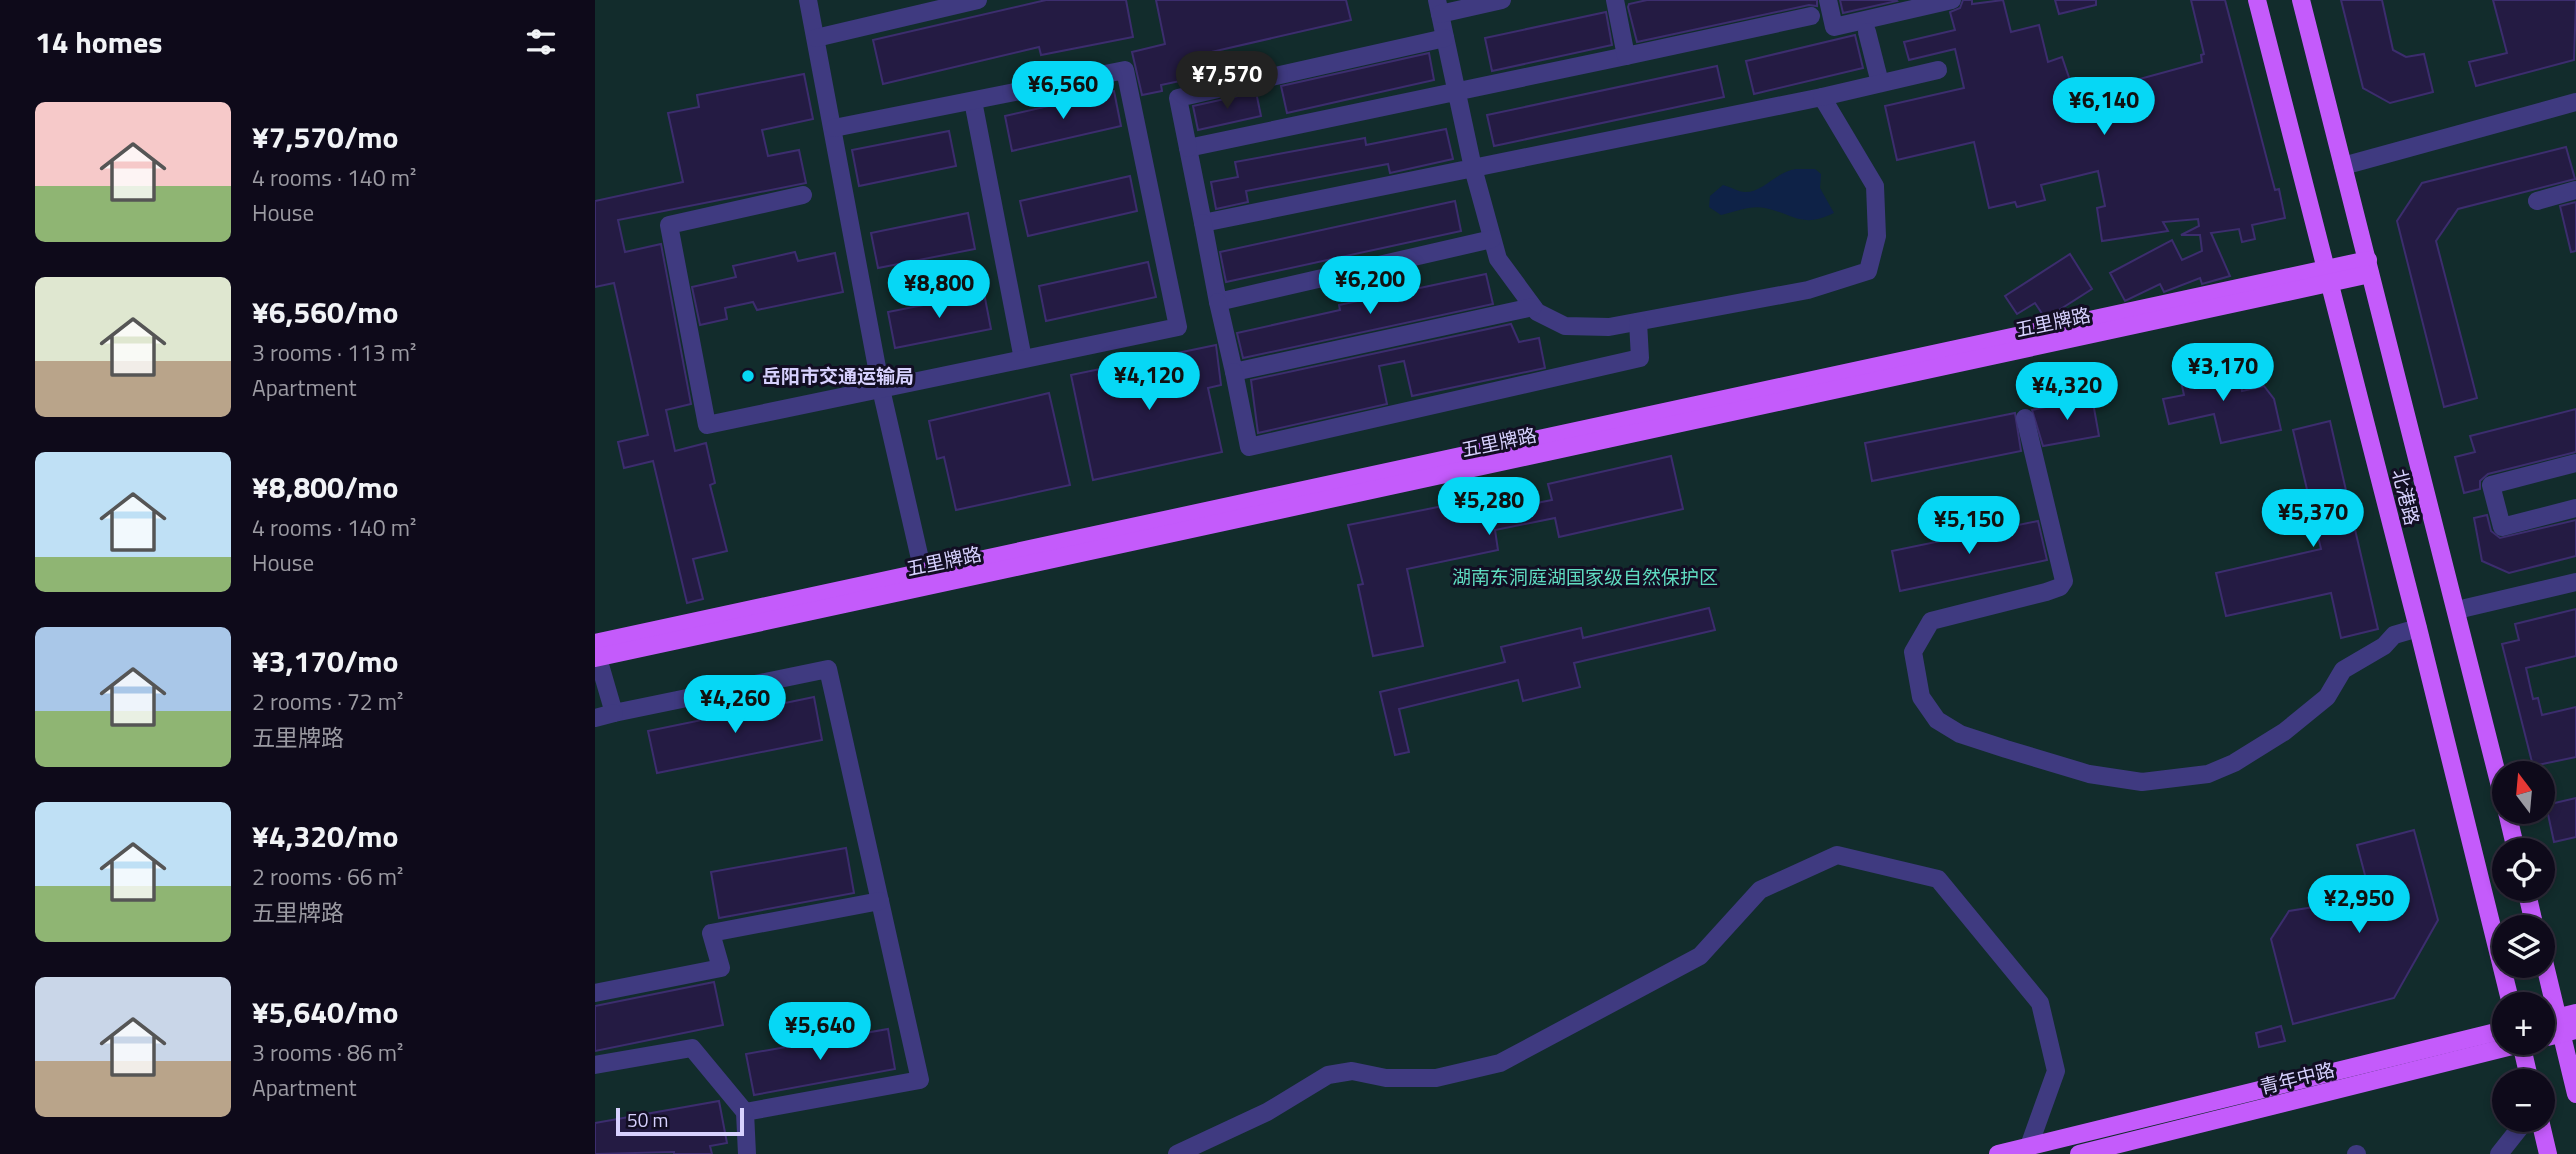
<!DOCTYPE html>
<meta charset="utf-8">
<style>
:root{--surface:#0e0a1a;--page:#1c1827;--text:#f1f3f6;--muted:#9b9aa2;--line:#2e2b39;--accent:#06d7f5}
body{margin:0;font-family:"Titillium Web","Noto Sans SC",sans-serif;background:var(--page);color:var(--text);height:100vh;display:flex;flex-direction:column;font-size:26px;white-space:nowrap}
*{box-sizing:border-box;margin:0}
p{font-size:23px;color:var(--muted)}
.icon{flex:none;width:38px;height:38px;fill:none;stroke:currentColor;stroke-width:2;stroke-linecap:round;stroke-linejoin:round}
.map{position:relative;flex:1;overflow:hidden}
.drawer{display:flex;flex-direction:column;background:var(--surface);width:595px}
.drawer>*{flex:none}
.needle{width:46px;rotate:344deg}
.controls{position:absolute;left:1897px;top:761px;display:grid;gap:14px}
.controls a{display:grid;place-items:center;width:63px;height:63px;border-radius:50%;background:var(--surface);box-shadow:0 4px 10px #0003,0 0 0 2px var(--line);font-size:35px}
.scale{position:absolute;left:21px;bottom:18px;width:128px;box-sizing:border-box;padding-left:7px;border:4px solid #d7d1fe;border-top:0;font-size:19px;line-height:24px;white-space:nowrap;color:#d7d1fe;-webkit-text-stroke:5px #120e23;paint-order:stroke}
.price{position:absolute;translate:-50% -60px;padding:0 16px;border-radius:24px;background:var(--accent);color:#111;font-size:23px;line-height:46px;filter:drop-shadow(0 2px 4px #0008)}
.price::after{content:'';position:absolute;left:50%;top:42px;width:21px;height:16px;margin-left:-10px;background:inherit;clip-path:polygon(0 0,100% 0,50% 100%)}
.price.selected{background:#222;color:#fff}
ul{padding:0;list-style:none}
li{display:flex;align-items:center;gap:21px;height:175px;padding:0 35px}
li span{display:grid;place-items:center;flex:none;width:196px;height:140px;border-radius:10px;color:#555}
li>.icon{margin-inline-start:auto}
span .icon{width:84px;height:84px;fill:#fffc;stroke-width:1}
li b{font-size:30px}
h2{display:flex;justify-content:space-between;align-items:center;height:84px;padding:0 35px;font-size:30px}
main{display:flex;flex:1;min-height:0}
.map>svg:first-child{display:block}
</style>
<main>
<section class="drawer">
<h2>14 homes<svg class="icon" aria-label="filters" viewBox="0 0 24 24"><path d="M4 7h16M4 17h16"/><circle cx="9" cy="7" r="2"/><circle cx="15" cy="17" r="2"/></svg></h2>
<ul>
<li><span style="background:linear-gradient(#f6c9c9 60%,#8fb573 0)"><svg class="icon" aria-label="home" viewBox="0 0 24 24"><path d="M3 11l9-7 9 7M6 9v11h12V9"/></svg></span><div><b>¥7,570/mo</b><p>4 rooms · 140 m²</p><p>House</p></div></li>
<li><span style="background:linear-gradient(#dfe7d0 60%,#b9a48a 0)"><svg class="icon" aria-label="home" viewBox="0 0 24 24"><path d="M3 11l9-7 9 7M6 9v11h12V9"/></svg></span><div><b>¥6,560/mo</b><p>3 rooms · 113 m²</p><p>Apartment</p></div></li>
<li><span style="background:linear-gradient(#bfe0f5 75%,#8fb573 0)"><svg class="icon" aria-label="home" viewBox="0 0 24 24"><path d="M3 11l9-7 9 7M6 9v11h12V9"/></svg></span><div><b>¥8,800/mo</b><p>4 rooms · 140 m²</p><p>House</p></div></li>
<li><span style="background:linear-gradient(#a9c7e8 60%,#8fb573 0)"><svg class="icon" aria-label="home" viewBox="0 0 24 24"><path d="M3 11l9-7 9 7M6 9v11h12V9"/></svg></span><div><b>¥3,170/mo</b><p>2 rooms · 72 m²</p><p>五里牌路</p></div></li>
<li><span style="background:linear-gradient(#bfe0f5 60%,#8fb573 0)"><svg class="icon" aria-label="home" viewBox="0 0 24 24"><path d="M3 11l9-7 9 7M6 9v11h12V9"/></svg></span><div><b>¥4,320/mo</b><p>2 rooms · 66 m²</p><p>五里牌路</p></div></li>
<li><span style="background:linear-gradient(#c9d6e8 60%,#b9a48a 0)"><svg class="icon" aria-label="home" viewBox="0 0 24 24"><path d="M3 11l9-7 9 7M6 9v11h12V9"/></svg></span><div><b>¥5,640/mo</b><p>3 rooms · 86 m²</p><p>Apartment</p></div></li>
</ul>
</section>
<div class="map">
<svg width="1981" height="1154" viewBox="0 0 1981 1154">
<rect width="100%" height="100%" fill="#120e23"/>
<path fill="#122c2c" fill-rule="evenodd" d="M0,0H1981V1154H0ZM1909,774H1948V812H1909ZM1909,850H1948V889H1909ZM1909,928H1948V966H1909ZM1909,1004H1948V1043H1909ZM1909,1082H1948V1120H1909Z"/>
<path fill="#0e2247" d="M1201,169H1220L1226,174L1225,188L1239,213C1206,229 1199,214 1170,208C1156,205 1139,212 1126,215L1114,207L1115,196L1128,185C1136,187 1143,192 1150,192C1169,192 1180,172 1201,169Z"/>
<g fill="#241b43" stroke="#3c2d6e" stroke-width="2">
<polygon points="451,0 531,0 538,37 446,55 444,47 288,84 278,40"/>
<polygon points="561,0 751,0 756,20 599,56 604,77 566,85 567,91 547,95 537,52 570,44"/>
<polygon points="1052,0 1222,0 1222,6 1214,5 1042,42 1033,7 1034,4"/>
<polygon points="1245,0 1301,0 1302,1 1248,13"/>
<polygon points="1368,0 1377,0 1377,4 1408,0 1416,32 1444,25 1453,62 1467,57 1479,92 1530,83 1607,62 1606,55 1609,54 1596,0 1630,0 1680,190 1684,189 1690,218 1657,225 1660,239 1647,242 1644,229 1616,233 1635,276 1607,284 1605,278 1569,292 1565,284 1530,301 1515,273 1577,240 1587,260 1607,251 1605,235 1586,235 1604,226 1603,219 1568,222 1573,231 1507,241 1502,208 1510,206 1503,171 1446,185 1450,200 1422,207 1420,202 1394,208 1379,142 1302,160 1290,106 1369,88 1360,49 1314,60 1309,42 1360,30 1355,12 1365,8"/>
<polygon points="1460,0 1501,0 1501,5 1464,14"/>
<polygon points="1746,0 1787,0 1798,50 1811,57 1829,54 1838,92 1795,103 1768,88"/>
<polygon points="1898,0 1981,0 1979,60 1881,86 1874,62 1912,53"/>
<polygon points="1011,12 1017,45 897,71 890,38"/>
<polygon points="1260,35 1268,68 1159,94 1151,61"/>
<polygon points="834,53 839,80 692,113 686,86"/>
<polygon points="1122,66 1129,97 899,146 892,115"/>
<polygon points="209,74 218,119 167,130 173,156 204,150 211,183 23,220 30,252 66,244 96,404 71,410 80,451 111,443 120,483 115,485 132,551 98,559 108,599 92,603 58,461 29,468 23,442 53,435 19,283 0,287 0,201 88,182 73,113 104,107 102,95"/>
<polygon points="519,91 526,126 417,151 410,116"/>
<polygon points="661,92 666,116 603,130 598,106"/>
<polygon points="851,129 858,159 795,173 793,164 651,191 653,202 621,209 616,182 643,177 640,162 770,138 771,145"/>
<polygon points="354,131 361,166 264,186 257,150"/>
<polygon points="1971,147 1980,179 1863,209 1841,241 1882,398 1849,407 1802,221 1827,183"/>
<polygon points="535,176 542,211 433,236 425,201"/>
<polygon points="860,201 866,231 631,282 625,252"/>
<polygon points="1981,202 1981,251 1976,252 1965,206"/>
<polygon points="373,213 380,249 283,268 276,233"/>
<polygon points="200,252 203,261 240,253 248,292 162,310 158,302 130,308 132,319 105,325 97,287 141,277 138,266"/>
<polygon points="1475,254 1497,289 1453,317 1450,318 1440,303 1422,314 1410,296"/>
<polygon points="553,262 561,297 451,321 444,286"/>
<polygon points="891,274 898,304 648,358 642,333 745,310 744,305"/>
<polygon points="389,293 396,329 300,348 293,312"/>
<polygon points="916,324 924,342 944,338 950,368 817,396 809,361 784,366 792,404 663,433 656,380"/>
<polygon points="621,345 626,385 613,388 627,452 498,480 476,375"/>
<polygon points="1624,359 1629,378 1644,375 1647,391 1669,386 1679,399 1686,430 1626,443 1619,414 1574,424 1568,399 1589,395 1583,368"/>
<polygon points="454,393 475,485 361,510 349,457 342,459 334,421"/>
<polygon points="1497,397 1504,436 1448,446 1437,410"/>
<polygon points="1981,409 1981,452 1893,474 1885,481 1885,489 1869,493 1860,457 1880,452 1875,436"/>
<polygon points="1420,413 1426,451 1277,481 1270,443"/>
<polygon points="1735,421 1783,629 1746,638 1736,593 1631,616 1621,573 1726,549 1698,430"/>
<polygon points="1076,456 1088,509 964,537 960,518 900,530 903,550 812,569 828,646 778,656 763,585 768,584 753,525 893,497 897,512 957,500 953,484"/>
<polygon points="1892,515 1896,531 1905,538 1981,520 1981,556 1914,573 1887,561 1879,518"/>
<polygon points="1443,521 1452,560 1305,591 1297,551"/>
<polygon points="1114,608 1120,630 979,663 985,687 928,701 923,680 804,709 814,752 800,755 785,692 910,662 906,647 986,628 988,638"/>
<polygon points="1981,609 1981,656 1931,668 1938,699 1943,698 1947,715 1981,707 1981,757 1938,766 1907,644 1924,640 1920,624"/>
<polygon points="219,697 227,740 62,773 53,731"/>
<polygon points="1981,798 1981,837 1959,842 1951,805"/>
<polygon points="1819,830 1843,920 1799,998 1698,1024 1676,939 1694,911 1725,906 1742,917 1770,875 1762,845"/>
<polygon points="251,848 259,893 124,918 116,872"/>
<polygon points="119,982 128,1025 0,1051 0,1006"/>
<polygon points="1686,1026 1690,1041 1664,1047 1661,1033"/>
<polygon points="293,1029 300,1069 159,1095 151,1054"/>
<polygon points="124,1101 132,1143 115,1146 117,1154 79,1154 79,1152 0,1154 0,1123"/>
</g>
<g fill="none" stroke-linecap="round" stroke-linejoin="round">
<g stroke="#3f3a80" stroke-width="18">
<polyline points="213,0 286,389 328,572"/>
<polyline points="842,0 878,168 903,259 942,312 970,326 1014,327 1213,290 1273,271 1282,236 1280,186 1227,97 608,223 593,148 1031,56"/>
<polyline points="1020,0 1031,56 1216,16"/>
<polyline points="1233,0 1239,27 1357,0"/>
<polyline points="845,14 907,0"/>
<polyline points="1272,32 1285,83"/>
<polyline points="221,38 383,0"/>
<polyline points="1227,97 1343,70"/>
<polyline points="378,101 428,359"/>
<polyline points="593,148 583,98 850,38"/>
<polyline points="1748,166 1981,102"/>
<polyline points="208,195 74,225 112,425 583,327 530,70 239,128"/>
<polyline points="1942,201 1981,190"/>
<polyline points="608,223 623,302 897,239"/>
<polyline points="623,302 639,372 938,307"/>
<polyline points="639,372 654,447 1045,358 1043,322"/>
<polyline points="1430,418 1469,581 1465,587 1451,592 1336,621 1318,652 1326,697 1342,720 1365,734 1411,749 1494,774 1547,782 1613,774 1639,763 1689,732 1732,697 1748,670 1789,646 1799,635 1823,628"/>
<polyline points="1981,463 1896,485 1907,527 1981,508"/>
<polyline points="1862,610 1981,582"/>
<polyline points="3,658 19,713 233,669 325,1080 150,1112 152,1154"/>
<polyline points="0,718 19,713"/>
<polyline points="0,993 126,968 116,933 285,901"/>
<polyline points="0,1065 97,1048 150,1112"/>
<polyline points="582,1154 672,1112 733,1075 757,1071 791,1078 841,1078 905,1063 1105,956 1165,890 1242,855 1343,879 1445,1003 1461,1071 1434,1146"/>
<polyline points="1761,1154 1762,1154"/>
<polyline points="1904,1154 1931,1120"/>
</g>
<g stroke="#c45bfb" stroke-width="18">
<polyline points="1662,0 1823,628 1916,1004"/>
<polyline points="1706,0 1909,802"/>
<polyline points="0,643 1773,260"/>
<polyline points="0,658 1775,274"/>
<polyline points="1912,812 1921,850"/>
<polyline points="1931,889 1940,928"/>
<polyline points="1948,957 1981,1094"/>
<polyline points="1948,1021 1981,1013"/>
<polyline points="1948,1038 1981,1030"/>
<polyline points="1926,1043 1935,1082"/>
<polyline points="1945,1120 1953,1154"/>
<polyline points="1403,1154 1909,1030"/>
<polyline points="1484,1154 1929,1043"/>
</g>
</g>
<circle fill="#06d7f5" stroke="#120e23" stroke-width="2.5" cx="153" cy="376" r="7"/>
<g text-anchor="middle" stroke-width="6" stroke-linejoin="round" paint-order="stroke">
<g font-size="19" fill="#d7d1fe" stroke="#120e23">
<text transform="translate(1458 322) rotate(-12)" y="7">五里牌路</text>
<text transform="translate(904 442) rotate(-12)" y="7">五里牌路</text>
<text transform="translate(1811 497) rotate(76)" y="7">北港路</text>
<text transform="translate(349 561) rotate(-12)" y="7">五里牌路</text>
<text transform="translate(1702 1078) rotate(-14)" y="7">青年中路</text>
</g>
<g font-size="19" font-weight="bold" fill="#d7d1fe" stroke="#120e23" text-anchor="start">
<text x="167" y="383">岳阳市交通运输局</text>
</g>
<g font-size="19" fill="#5fdcc0" stroke="#120e23">
<text x="990" y="584">湖南东洞庭湖国家级自然保护区</text>
</g>
</g>
</svg>
<div class="controls">
<a><svg class="needle" viewBox="-14 -14 28 28"><path d="M0-13l5 13h-10z" fill="#e53935"/><path d="M0 13l5-13h-10z" fill="#9b9aa2"/></svg></a>
<a><svg class="icon" aria-label="locate" viewBox="0 0 24 24"><circle cx="12" cy="12" r="6"/><path d="M12 2v4M12 18v4M2 12h4M18 12h4"/></svg></a>
<a><svg class="icon" aria-label="layers" viewBox="0 0 24 24"><path d="M12 4l9 5-9 5-9-5zM3 14l9 5 9-5"/></svg></a>
<a>+</a>
<a>−</a>
</div>
<div class="scale">50 m</div>
<b class="price selected" style="left:632px;top:111px">¥7,570</b>
<b class="price" style="left:468px;top:121px">¥6,560</b>
<b class="price" style="left:1509px;top:137px">¥6,140</b>
<b class="price" style="left:775px;top:316px">¥6,200</b>
<b class="price" style="left:344px;top:320px">¥8,800</b>
<b class="price" style="left:1628px;top:403px">¥3,170</b>
<b class="price" style="left:554px;top:412px">¥4,120</b>
<b class="price" style="left:1472px;top:422px">¥4,320</b>
<b class="price" style="left:894px;top:537px">¥5,280</b>
<b class="price" style="left:1718px;top:549px">¥5,370</b>
<b class="price" style="left:1374px;top:556px">¥5,150</b>
<b class="price" style="left:140px;top:735px">¥4,260</b>
<b class="price" style="left:1764px;top:935px">¥2,950</b>
<b class="price" style="left:225px;top:1062px">¥5,640</b>
</div>
</main>
